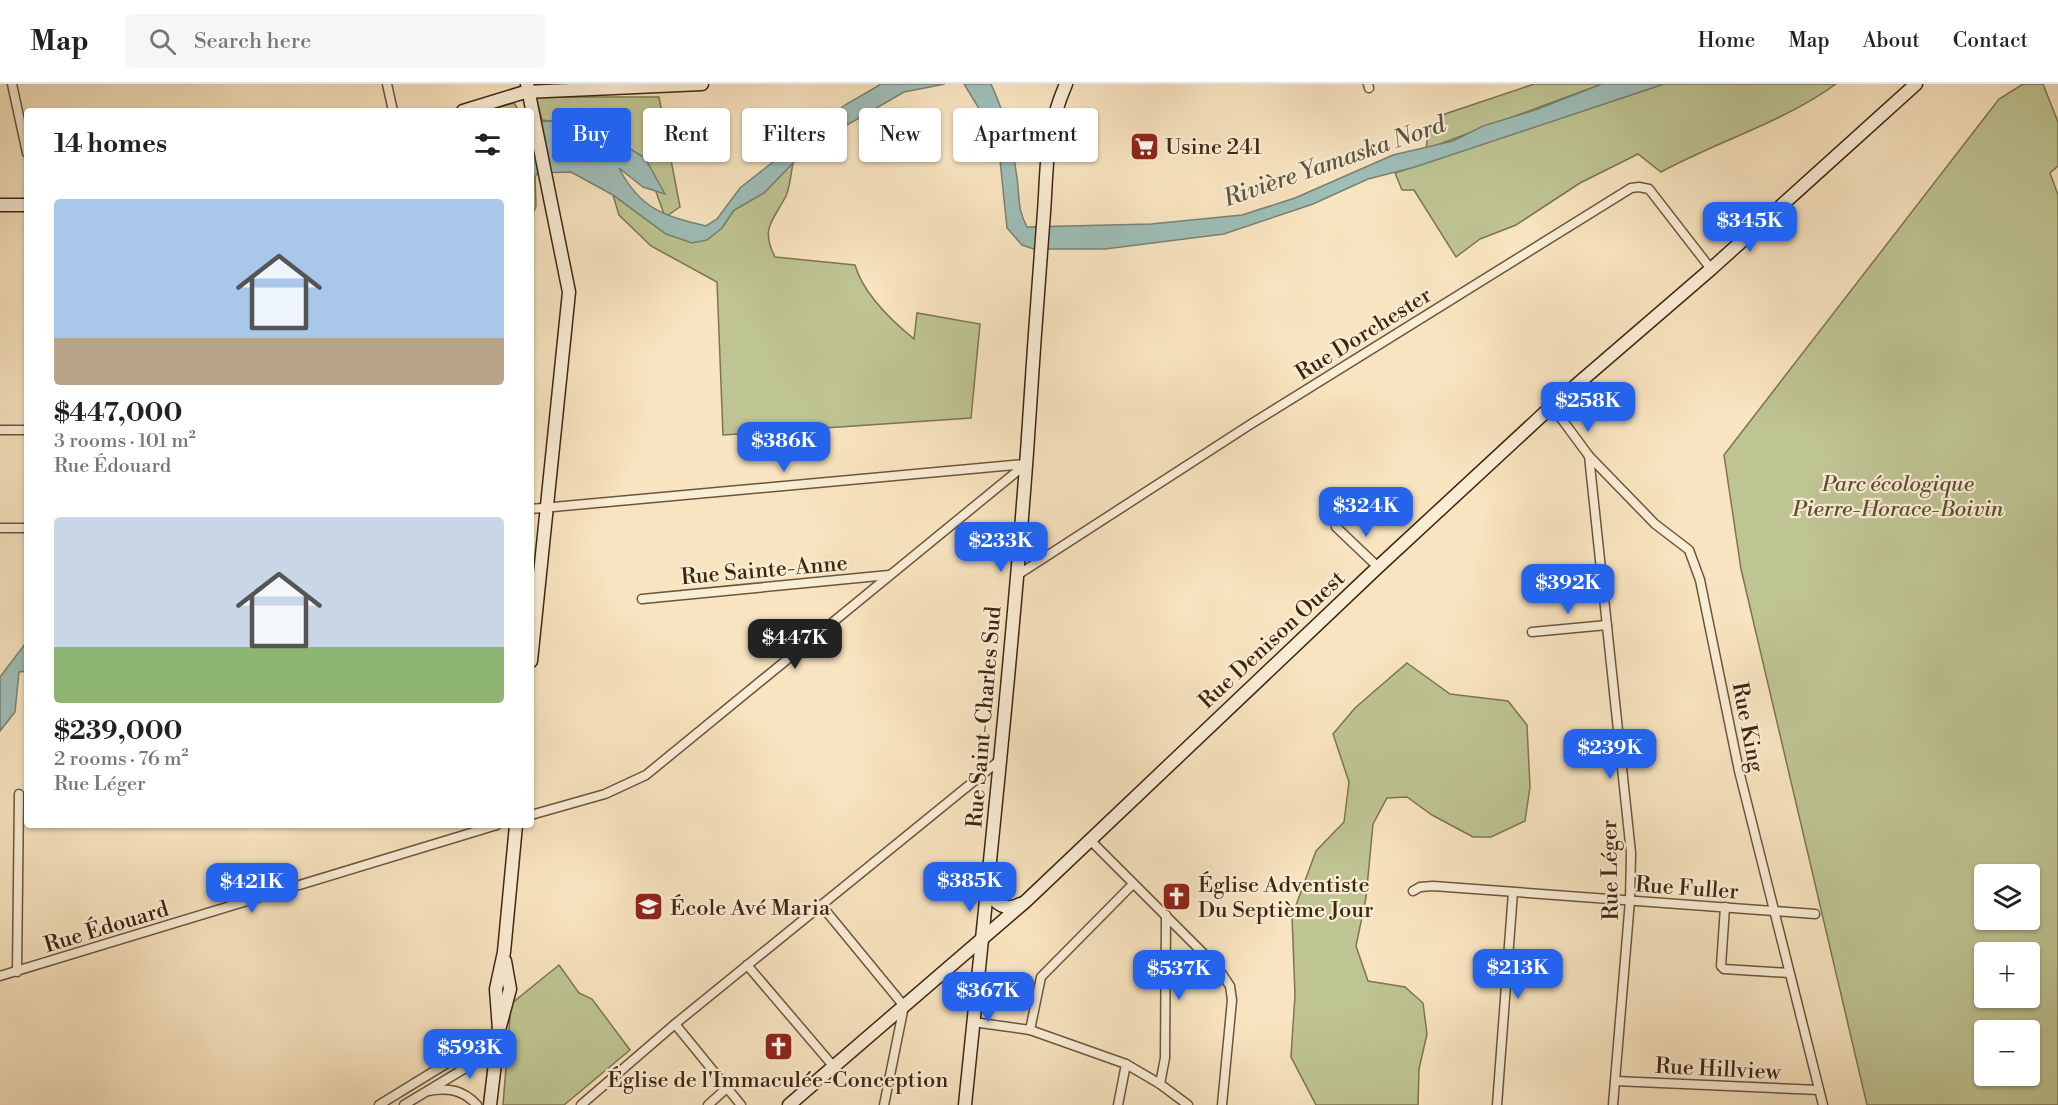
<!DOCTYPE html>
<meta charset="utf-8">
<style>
:root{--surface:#fff;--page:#f6f6f6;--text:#222;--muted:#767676;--line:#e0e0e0;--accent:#2563eb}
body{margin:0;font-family:"Libre Bodoni",serif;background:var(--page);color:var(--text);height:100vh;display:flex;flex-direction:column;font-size:22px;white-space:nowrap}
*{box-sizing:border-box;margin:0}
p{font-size:20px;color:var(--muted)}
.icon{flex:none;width:33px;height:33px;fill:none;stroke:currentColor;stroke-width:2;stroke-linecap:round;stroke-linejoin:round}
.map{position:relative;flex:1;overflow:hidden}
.sheet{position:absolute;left:24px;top:24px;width:510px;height:720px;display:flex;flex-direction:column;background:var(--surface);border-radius:6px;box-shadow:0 2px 4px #0004}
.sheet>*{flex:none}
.banner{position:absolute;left:552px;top:24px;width:570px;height:54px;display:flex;gap:12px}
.controls{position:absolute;left:1974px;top:780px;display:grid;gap:12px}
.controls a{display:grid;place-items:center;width:66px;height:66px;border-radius:6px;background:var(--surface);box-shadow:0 2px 4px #0004;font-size:30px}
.price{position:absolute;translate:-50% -51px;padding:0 14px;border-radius:12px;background:var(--accent);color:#fff;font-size:20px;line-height:39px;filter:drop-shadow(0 2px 3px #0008)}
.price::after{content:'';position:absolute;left:50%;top:36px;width:18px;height:14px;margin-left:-9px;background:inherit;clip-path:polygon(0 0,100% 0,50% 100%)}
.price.current{background:#222;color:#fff}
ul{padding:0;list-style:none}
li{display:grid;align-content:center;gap:12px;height:318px;padding:0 30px}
li span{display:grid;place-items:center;height:186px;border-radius:6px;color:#555}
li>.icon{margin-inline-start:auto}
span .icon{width:108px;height:108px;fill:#fffc;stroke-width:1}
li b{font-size:26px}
h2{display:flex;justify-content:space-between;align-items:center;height:72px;padding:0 30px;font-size:26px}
.chip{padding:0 21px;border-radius:6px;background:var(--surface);box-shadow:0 2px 4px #0004;font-size:21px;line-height:54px}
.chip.current{background:var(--accent);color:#fff}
header{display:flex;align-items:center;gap:36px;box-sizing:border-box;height:84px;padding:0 30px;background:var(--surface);border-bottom:2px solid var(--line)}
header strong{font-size:28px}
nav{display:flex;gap:33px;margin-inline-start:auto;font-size:21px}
.search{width:420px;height:54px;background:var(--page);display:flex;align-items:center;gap:15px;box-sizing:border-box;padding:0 21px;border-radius:6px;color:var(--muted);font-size:22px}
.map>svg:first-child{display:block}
</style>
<header>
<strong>Map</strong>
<div class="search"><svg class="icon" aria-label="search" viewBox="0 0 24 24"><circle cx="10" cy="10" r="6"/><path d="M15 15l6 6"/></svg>Search here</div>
<nav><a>Home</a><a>Map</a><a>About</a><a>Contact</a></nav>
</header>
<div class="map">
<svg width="2058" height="1021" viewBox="0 0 2058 1021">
<rect width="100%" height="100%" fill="#f8e4c0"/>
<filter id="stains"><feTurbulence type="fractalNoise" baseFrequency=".00333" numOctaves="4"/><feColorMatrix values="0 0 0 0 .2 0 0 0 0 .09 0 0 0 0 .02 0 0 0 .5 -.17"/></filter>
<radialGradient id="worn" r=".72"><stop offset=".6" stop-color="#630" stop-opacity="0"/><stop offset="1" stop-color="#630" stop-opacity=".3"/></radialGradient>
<g fill="#bec492" stroke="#7e7550" stroke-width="1.5" fill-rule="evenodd">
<polygon points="1534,0 1602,0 1426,65 1428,49 1445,30"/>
<path d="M1664,0H1836C1784,38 1718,57 1661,88L1638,70L1580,99L1516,141L1480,155L1456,173L1414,106H1402L1395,89Z"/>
<path d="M2023,0H2043L2058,38V82L2050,89L2058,111V1021H1867L1741,485L1724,371L1999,15ZM1984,790H2030V836H1984ZM2030,868V914H1984V868ZM2030,946V992H1984V946Z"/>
<polygon points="536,13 659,13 680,123 665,133 644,74 593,42 542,36"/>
<polygon points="514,19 519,27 482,27"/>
<path d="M793,79C791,89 790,103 786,112C773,137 760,144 775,173L855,181C863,209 892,237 914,255L917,229L980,240L971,334L723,351L717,198L651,162L619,131L613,111L666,150L722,144L734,126L764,109Z"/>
<polygon points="535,93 536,122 531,134 531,98"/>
<polygon points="1407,579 1450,610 1508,617 1527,641 1530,703 1525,737 1491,753 1473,753 1432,731 1407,713 1387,714 1373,740 1366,814 1356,862 1368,897 1405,903 1423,919 1427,950 1419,985 1418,1021 1316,1021 1291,973 1295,911 1292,832 1316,767 1344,738 1349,698 1333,650 1355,624"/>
<polygon points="559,881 579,909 592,915 630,966 564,1021 503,1021 511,920"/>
</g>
<g fill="#9ebeb8" stroke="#788174" stroke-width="1.5">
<path d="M881,0H945L904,8L826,53L793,79L764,109L734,126L722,144L707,156L692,159L666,150L613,111L571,88L538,89L531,98V38L576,36L585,42H593L645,74L665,110L643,103L619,84C640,125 664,132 706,142L717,135L740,104L845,21Z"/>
<path d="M964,0H991C1004,28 1013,63 1017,94C1020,114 1017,124 1027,143L1151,140L1242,131L1295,114L1393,71L1453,57L1483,42L1535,26L1602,0H1664L1415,83L1368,95L1313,120L1224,150L1105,165H1034L1022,161L1007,144L1000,76L983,31Z"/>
<polygon points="25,560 27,587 19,588 15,628 0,647 0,593"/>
</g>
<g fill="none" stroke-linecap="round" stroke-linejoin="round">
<defs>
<g id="street">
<polyline points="12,0 27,69"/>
<polyline points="387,0 393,27"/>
<polyline points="1368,0 1369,4"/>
<polyline points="1552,322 1589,372 1655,440 1689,466 1700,496 1739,687 1823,1021"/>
<polyline points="0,346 27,346"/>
<polyline points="1589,372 1631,769 1630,816 1613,1021"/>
<polyline points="531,425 1025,380"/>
<polyline points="1336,443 1378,483"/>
<polyline points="0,444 27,444"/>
<polyline points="1016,492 1251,340 1631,104 1639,103 1649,105 1711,185"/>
<polyline points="642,515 889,491"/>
<polyline points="1532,548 1607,541"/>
<polyline points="531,731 605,710 646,691 1026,380"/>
<polyline points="1089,755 1218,884 1230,902 1232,916 1222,1021"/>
<polyline points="1413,807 1420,803 1433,802 1815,830"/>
<polyline points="821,821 904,922 884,1021"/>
<polyline points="1725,823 1721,882 1724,885 1789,889"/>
<polyline points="747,881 834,983"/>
<polyline points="17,888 19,710"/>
<polyline points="0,892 497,741"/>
<polyline points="973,938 1030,946 1126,980 1160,1000 1188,1021"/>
<polyline points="675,940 741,1021"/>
<polyline points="1030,946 1041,893 1133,800"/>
<polyline points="1615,997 1819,1006"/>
<polyline points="1160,1000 1165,974 1166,831"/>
<path d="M428,1007C448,1003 463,1006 477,1021"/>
<polyline points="379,1021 480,959 497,957"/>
<polyline points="404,1021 482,974 497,957"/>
<polyline points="581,1021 675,940 1000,676"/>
<polyline points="708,1021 728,1003"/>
<polyline points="1118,1021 1126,980"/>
<polyline points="1497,1021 1513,808"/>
</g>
<g id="secondary">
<polyline points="527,0 569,208 531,577"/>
<polyline points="463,27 525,8 702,0"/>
<polyline points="0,121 27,121"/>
<path d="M988,807C996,820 1005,828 1020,820"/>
<polyline points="499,946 496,905 504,868 516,741"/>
<polyline points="490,1021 499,946 510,905 505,877"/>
<polyline points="789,1021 1026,817 1378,483 1552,322 1711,185 1916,0"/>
<path d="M965,1021C987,804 1011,586 1027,368C1032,292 1037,217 1043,141C1048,86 1043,53 1066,0"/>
</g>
</defs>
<use href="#street" stroke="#6c563a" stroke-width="11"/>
<use href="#secondary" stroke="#3e260e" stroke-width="15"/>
<use href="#street" stroke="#faedd6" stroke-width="8"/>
<use href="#secondary" stroke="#faedd6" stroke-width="12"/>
</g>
<defs>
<symbol id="supermarket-square" viewBox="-11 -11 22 22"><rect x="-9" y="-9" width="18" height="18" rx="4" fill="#8f2418" stroke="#faedd6"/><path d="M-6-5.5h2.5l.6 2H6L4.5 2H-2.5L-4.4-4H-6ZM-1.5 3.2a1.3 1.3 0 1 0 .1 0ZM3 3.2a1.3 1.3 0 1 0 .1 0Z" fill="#fff"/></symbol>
<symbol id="church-square" viewBox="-11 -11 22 22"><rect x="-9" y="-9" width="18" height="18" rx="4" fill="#8f2418" stroke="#faedd6"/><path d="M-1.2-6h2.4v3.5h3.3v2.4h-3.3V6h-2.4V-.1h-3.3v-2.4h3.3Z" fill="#fff"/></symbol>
<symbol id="school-square" viewBox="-11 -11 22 22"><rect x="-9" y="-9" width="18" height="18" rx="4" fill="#8f2418" stroke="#faedd6"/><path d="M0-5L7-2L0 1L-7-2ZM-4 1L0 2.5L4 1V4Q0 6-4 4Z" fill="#fff"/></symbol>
</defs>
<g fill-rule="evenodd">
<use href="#supermarket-square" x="1128" y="46" width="33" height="33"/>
<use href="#church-square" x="1160" y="796" width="33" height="33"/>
<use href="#school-square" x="632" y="806" width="33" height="33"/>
<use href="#church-square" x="762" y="946" width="33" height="33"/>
</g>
<g text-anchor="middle" stroke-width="4.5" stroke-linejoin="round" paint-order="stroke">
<g font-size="22" fill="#3e260e" stroke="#faedd6" text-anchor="start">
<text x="1165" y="70">Usine 241</text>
<text x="1198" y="808">Église Adventiste<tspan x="1198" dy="25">Du Septième Jour</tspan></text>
<text x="670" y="831">École Avé Maria</text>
<text x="778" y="1003" text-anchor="middle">Église de l'Immaculée-Conception</text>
</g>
<g font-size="22" fill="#3e260e" stroke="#faedd6">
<text transform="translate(1363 249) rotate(-32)" y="8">Rue Dorchester</text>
<text transform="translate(764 485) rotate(-5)" y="8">Rue Sainte-Anne</text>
<text transform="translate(1271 555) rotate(-43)" y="8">Rue Denison Ouest</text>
<text transform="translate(983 633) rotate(-85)" y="8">Rue Saint-Charles Sud</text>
<text transform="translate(1749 643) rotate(79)" y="8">Rue King</text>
<text transform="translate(1609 786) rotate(-91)" y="8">Rue Léger</text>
<text transform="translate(1687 803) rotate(4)" y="8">Rue Fuller</text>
<text transform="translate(106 842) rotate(-17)" y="8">Rue Édouard</text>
<text transform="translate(1718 984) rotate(3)" y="8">Rue Hillview</text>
</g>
<g font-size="22" font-style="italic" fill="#5e4e2f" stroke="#faedd6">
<text x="1898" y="407">Parc écologique<tspan x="1898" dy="25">Pierre-Horace-Boivin</tspan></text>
</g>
<g font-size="24" font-style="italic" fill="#5b5441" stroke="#faedd6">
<text transform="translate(1334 77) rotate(-19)" y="8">Rivière Yamaska Nord</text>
</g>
</g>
<rect width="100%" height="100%" filter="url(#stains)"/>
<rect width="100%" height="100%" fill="url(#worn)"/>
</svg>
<div class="controls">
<a><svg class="icon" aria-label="layers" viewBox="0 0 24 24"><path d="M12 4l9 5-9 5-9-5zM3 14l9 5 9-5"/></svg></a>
<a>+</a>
<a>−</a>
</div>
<b class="price" style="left:1750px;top:169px">$345K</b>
<b class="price" style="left:1588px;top:349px">$258K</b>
<b class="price" style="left:784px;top:389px">$386K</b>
<b class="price" style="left:1366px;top:454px">$324K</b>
<b class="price" style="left:1001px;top:489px">$233K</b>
<b class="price" style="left:1568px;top:531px">$392K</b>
<b class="price current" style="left:795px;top:586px">$447K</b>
<b class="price" style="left:1610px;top:696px">$239K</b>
<b class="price" style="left:970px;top:829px">$385K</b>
<b class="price" style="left:252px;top:830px">$421K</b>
<b class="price" style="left:1518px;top:916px">$213K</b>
<b class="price" style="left:1179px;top:917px">$537K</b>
<b class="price" style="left:988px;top:939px">$367K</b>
<b class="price" style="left:470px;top:996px">$593K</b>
<div class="banner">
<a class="chip current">Buy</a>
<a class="chip">Rent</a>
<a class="chip">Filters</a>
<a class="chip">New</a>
<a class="chip">Apartment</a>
</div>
<section class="sheet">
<h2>14 homes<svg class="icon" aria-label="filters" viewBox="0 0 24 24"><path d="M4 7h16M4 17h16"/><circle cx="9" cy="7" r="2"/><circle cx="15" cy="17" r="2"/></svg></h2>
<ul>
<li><span style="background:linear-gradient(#a9c7e8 75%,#b9a48a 0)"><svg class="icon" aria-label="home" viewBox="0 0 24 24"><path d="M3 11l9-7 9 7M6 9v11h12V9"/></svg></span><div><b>$447,000</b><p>3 rooms · 101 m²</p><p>Rue Édouard</p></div></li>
<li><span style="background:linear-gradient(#c9d6e8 70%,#8fb573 0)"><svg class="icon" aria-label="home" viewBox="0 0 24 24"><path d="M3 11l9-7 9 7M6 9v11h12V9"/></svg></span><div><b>$239,000</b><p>2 rooms · 76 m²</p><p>Rue Léger</p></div></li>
</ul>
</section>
</div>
